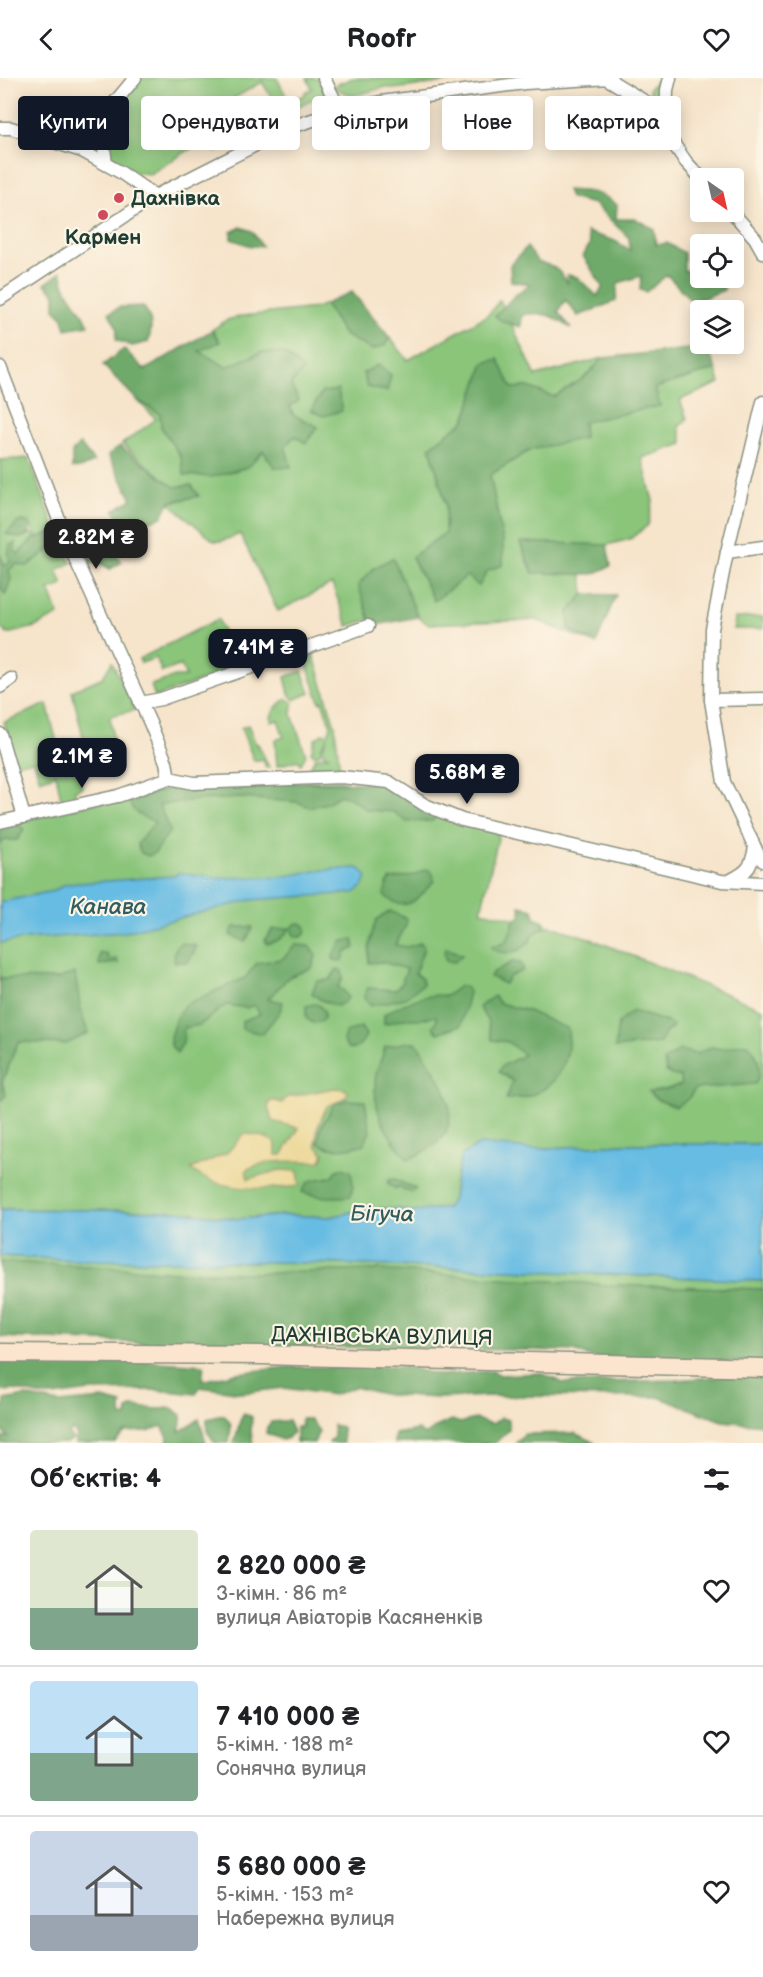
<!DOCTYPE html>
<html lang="uk">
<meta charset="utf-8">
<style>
:root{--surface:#fff;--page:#f2f2f2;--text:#202124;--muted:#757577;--line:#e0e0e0;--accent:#111827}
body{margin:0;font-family:"Balsamiq Sans",sans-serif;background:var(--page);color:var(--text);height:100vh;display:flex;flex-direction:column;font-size:22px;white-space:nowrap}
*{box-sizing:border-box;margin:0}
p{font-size:20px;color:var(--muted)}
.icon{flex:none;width:33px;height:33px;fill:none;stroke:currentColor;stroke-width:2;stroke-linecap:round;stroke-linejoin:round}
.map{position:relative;height:1365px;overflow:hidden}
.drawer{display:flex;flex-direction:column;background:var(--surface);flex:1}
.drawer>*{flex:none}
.guide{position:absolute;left:18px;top:18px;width:728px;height:54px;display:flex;gap:12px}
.needle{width:39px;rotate:146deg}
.tools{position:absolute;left:690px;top:90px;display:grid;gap:12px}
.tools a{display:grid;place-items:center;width:54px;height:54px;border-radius:6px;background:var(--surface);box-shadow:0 3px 15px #0003;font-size:30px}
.price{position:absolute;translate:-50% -51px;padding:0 14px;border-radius:12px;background:var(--accent);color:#fff;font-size:20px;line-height:39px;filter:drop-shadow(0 2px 3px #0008)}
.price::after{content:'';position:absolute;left:50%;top:36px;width:18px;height:14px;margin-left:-9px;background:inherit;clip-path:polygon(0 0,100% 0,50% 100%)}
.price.on{background:#222;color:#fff}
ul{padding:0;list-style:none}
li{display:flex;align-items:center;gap:18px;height:150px;padding:0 30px}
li+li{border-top:2px solid var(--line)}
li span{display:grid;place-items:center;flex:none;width:168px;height:120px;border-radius:6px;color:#555}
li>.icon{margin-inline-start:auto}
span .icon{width:72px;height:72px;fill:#fffc;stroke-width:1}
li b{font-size:26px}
h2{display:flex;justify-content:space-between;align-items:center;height:72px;padding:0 30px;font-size:26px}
.tag{padding:0 21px;border-radius:6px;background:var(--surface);box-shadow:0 3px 15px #0003;font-size:21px;line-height:54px}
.tag.on{background:var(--accent);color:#fff}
header{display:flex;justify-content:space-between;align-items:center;height:78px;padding:0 30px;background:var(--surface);font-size:27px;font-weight:600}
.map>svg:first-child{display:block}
</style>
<header><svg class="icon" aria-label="back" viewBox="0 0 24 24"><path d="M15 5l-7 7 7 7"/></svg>Roofr<svg class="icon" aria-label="heart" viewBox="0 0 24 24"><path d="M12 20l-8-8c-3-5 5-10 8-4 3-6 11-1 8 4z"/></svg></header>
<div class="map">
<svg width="763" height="1365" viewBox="0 0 763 1365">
<rect width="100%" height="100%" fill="#fcf5e5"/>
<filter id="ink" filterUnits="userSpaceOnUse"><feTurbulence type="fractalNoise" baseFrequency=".0167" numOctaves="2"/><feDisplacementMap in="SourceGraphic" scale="12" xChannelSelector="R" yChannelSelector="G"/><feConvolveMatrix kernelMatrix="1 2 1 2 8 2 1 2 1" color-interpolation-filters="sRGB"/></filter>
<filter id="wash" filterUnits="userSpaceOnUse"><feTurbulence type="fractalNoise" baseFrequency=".008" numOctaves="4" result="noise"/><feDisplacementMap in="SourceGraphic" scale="24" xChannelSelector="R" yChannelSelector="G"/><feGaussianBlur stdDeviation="1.35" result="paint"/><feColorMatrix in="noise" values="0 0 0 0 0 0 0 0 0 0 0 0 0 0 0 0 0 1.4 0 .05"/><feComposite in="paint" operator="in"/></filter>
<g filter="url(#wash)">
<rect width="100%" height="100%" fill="#f6e4cb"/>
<g fill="#8ac57a" stroke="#548157" stroke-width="1.5" fill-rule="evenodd">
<path d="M139,0H277L287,20L279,24L282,31L280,33L262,4L229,23L238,41L233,44L230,39L210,50L221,71L216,74L208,60L150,96L130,94L109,81C101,39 115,30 139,0Z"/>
<polygon points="307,0 317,0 325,15 295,30 292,23 305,17 305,14 312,11"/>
<polygon points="353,0 502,0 469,1 394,11 386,9 353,18 334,10 333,8"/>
<polygon points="659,2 664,3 665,35 652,21 649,11 656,3"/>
<polygon points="500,222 536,298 603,280 584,300 554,319 528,309 512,310 498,282 484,285 465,342 430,369 446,427 445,455 412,479 434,522 503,464 490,397 532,371 545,368 582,344 659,328 655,310 716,291 720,305 680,322 687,341 679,349 683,366 642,380 653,423 648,447 630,461 607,467 520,465 533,495 582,496 584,516 568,535 569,551 596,566 536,542 428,546 418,539 392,480 359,507 370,541 348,548 332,506 278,533 240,456 222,463 214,463 169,425 198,418 192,407 174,409 122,366 156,341 137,322 160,336 161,349 181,379 263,373 290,388 284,368 295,358 318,349 293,337 290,328 262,274 226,289 198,273 220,264 212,252 227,242 242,238 316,230 325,226 344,257 386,267 389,259 408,282 488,237"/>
<path d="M29,380L56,453L32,462L18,476L15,473L11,483L4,488L0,476V382ZM23,443L30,445L36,459L30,455L21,460L13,456Z"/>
<polygon points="60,464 71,485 57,492 63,507 49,512 59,537 35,549 7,556 0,549 0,498 16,486 27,488"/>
<polygon points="763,539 763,551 734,551 735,540"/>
<polygon points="218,541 238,589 155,619 151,607 175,599 186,599 181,587 162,594 156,580 141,585 139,581"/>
<polygon points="313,575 335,648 340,693 308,692 316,679 328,678 324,676 323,670 327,660 321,670 321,675 314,677 311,674 315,661 324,655 327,658 331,648 322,623 320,624 304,579"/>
<polygon points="112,584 135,632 110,638 114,670 91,678 83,658 72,613 103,599"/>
<polygon points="302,593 310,615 294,622 289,616 285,599"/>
<path d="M288,621L293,625L292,637L306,677L301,686L298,682L277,688L275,662L284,659L278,642L271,644C270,633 279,625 288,621Z"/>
<polygon points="47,626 57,665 72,662 82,709 75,712 75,722 62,725 56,696 40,702 34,683 16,685 4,644"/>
<polygon points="248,647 256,666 258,666 269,689 266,690 263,681 254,683 241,650"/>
<polygon points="340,702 499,756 481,833 554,849 589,860 763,931 763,1066 626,1066 530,1071 480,1066 455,1105 453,1122 446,1130 412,1134 400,1131 368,1130 330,1139 285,1137 238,1141 177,1133 0,1131 0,748 173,706 178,709"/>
<polygon points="0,1178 74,1182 278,1184 485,1191 763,1203 763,1211 609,1207 377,1192 265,1195 176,1194 89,1188 0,1184"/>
</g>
<g fill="#6faa6a" stroke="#47744f" stroke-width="1.5">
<path d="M567,112C588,113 601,113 617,127L616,141H636L654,151L656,167L667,165L684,175V193L700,190V200H723L724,212L693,224L667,197L646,214L640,212L641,198L618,205L616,223L578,238L565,222L558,234L571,250C552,238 545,233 522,237L521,249L504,244L495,238L516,216L530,206L511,203L510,187L527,169L538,184C553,187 560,192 568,206L567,197L577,199L597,218L603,209L583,178L590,166L587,154L615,163L630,172L629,160L594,126L570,120Z"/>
<polygon points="241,149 252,153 262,168 251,168 231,161 231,154"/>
<path d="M61,194C65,217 79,226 89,247L66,251L63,240L55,231V216L45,206Z"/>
<polygon points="352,214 389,259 386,267 372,272 344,257 325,226"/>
<path d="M143,228C152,240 153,250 148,264L132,268L116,262L117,250L109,235L120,229Z"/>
<polygon points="212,252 220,264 199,273 226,289 262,274 284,275 304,292 291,307 299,323 290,328 293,337 318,349 306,365 295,358 285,368 291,389 275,390 263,373 248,389 212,399 184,397 181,379 161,349 160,336 137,322 103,287 124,271 145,292"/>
<polygon points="706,269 716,291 655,310 660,328 583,344 584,360 530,372 490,397 503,464 503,487 487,493 479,508 467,498 434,523 412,479 445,455 446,427 430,369 465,342 484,285 498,281 512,310 528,309 554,319 584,300 603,280"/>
<polygon points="378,287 391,297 387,313 367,309 363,295"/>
<polygon points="338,312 342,333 323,338 311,332 322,314"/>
<polygon points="80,366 94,384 80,390 72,390 72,374"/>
<polygon points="120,368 174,409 191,407 199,418 169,424 162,439 128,451 114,432 132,421 108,377"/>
<polygon points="23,443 30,445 30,455 21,460 6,456 18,444"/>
<polygon points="56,453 60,464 27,488 16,486 9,492 11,502 5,517 0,507 0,476 4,488 11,483 8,477 10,467 16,464 15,473 18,476 32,462"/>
<polygon points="520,464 607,467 611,488 593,496 533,495"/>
<polygon points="91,469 95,485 85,485 81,480 85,474"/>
<polygon points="111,472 122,484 110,491 99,484"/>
<polygon points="393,480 418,539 372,548 358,507 375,489"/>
<polygon points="584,516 616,517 596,566 569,551 568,535"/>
<path d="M251,704L379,705L433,735L435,740L432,743L407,744L394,734L367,732L352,721L340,717L327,725L309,729L297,724L241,720L197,722L159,727L170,753L155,775L148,778L141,775L137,766L155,744C142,739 135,737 129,724L167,711Z"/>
<polygon points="17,744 24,752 17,762 5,762 0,766 0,748"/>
<path d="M424,792H429L433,796L434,803C418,820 407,838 384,817L387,806L391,801L415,797Z"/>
<path d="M520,828L533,831L535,839L545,844L546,849C542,851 538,853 534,856C531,858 531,862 529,864C520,875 502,879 491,869L494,867C495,867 503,866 503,866C507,864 513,848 513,844L521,837Z"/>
<path d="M390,833L407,841L406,848L395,867L407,869L421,865L424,870L415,895L422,901L423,906L405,920L371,928L364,920L365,915L368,910L395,912L401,906L407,891L382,884L369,885C367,872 372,855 376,842Z"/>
<circle cx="299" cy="852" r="7"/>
<polygon points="234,849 253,849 245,864 230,857"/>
<path d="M290,850C284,860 278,863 267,866L265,861L273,851Z"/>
<polygon points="353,861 355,870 345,874 343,883 334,882 333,878 341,864"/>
<path d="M182,865L197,868L188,884H175C173,876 174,869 182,865Z"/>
<polygon points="296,867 309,868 316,878 312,890 289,899 268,921 283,924 279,935 262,956 242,951 242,943 260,936 254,927 247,930 226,927 200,947 184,950 183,965 177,975 171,968 170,959 175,943 184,927 245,900 257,885 282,881"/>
<polygon points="446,870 462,877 454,884 446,883 444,874"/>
<polygon points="100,875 107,876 109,882 117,881 118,885 99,887"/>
<polygon points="512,884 521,885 523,892 509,899 505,906 490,899 492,895"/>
<polygon points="337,891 342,893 343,900 338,909 344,913 348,920 343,925 337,928 321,922 312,915 317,903 330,902"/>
<path d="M75,895L81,934L88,955L66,966L19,964C11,976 9,992 2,1004L6,1017L0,1024V900L57,901Z"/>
<path d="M460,908H464L469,914L461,947L438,955L433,949L437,941L436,938L420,941H404L384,946V937C401,926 427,914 446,918Z"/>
<path d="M494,918L499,925L528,933L568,951C571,982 559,1008 529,1018C522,1021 513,1020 506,1021L513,1003L499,994L502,988L524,977L508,964L492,962L488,944L479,929Z"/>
<polygon points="314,926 319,927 324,933 324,940 320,944 313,945 306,940 306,928"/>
<polygon points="633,933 667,944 673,947 671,951 666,954 660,965 615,970 618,945"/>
<path d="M361,949L366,957C363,964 360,967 355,971L348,970L343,963L345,955Z"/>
<path d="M407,964H416C445,1007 479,1056 408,1081C389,1060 375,1039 375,1010C375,1006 375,1000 376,996C378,986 383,979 385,969Z"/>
<path d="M741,966H748C759,976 763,996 755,1006L695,1011L688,1021L676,1029L658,1022L649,1014L664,1012L681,1007L680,999L672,997L666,993L664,983L680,972L696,976L712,969L722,971Z"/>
<path d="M346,1022L365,1023L370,1054L364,1066C349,1071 332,1074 318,1065L320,1051L334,1026Z"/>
<path d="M342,1090L351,1093L353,1107L351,1118C334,1120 319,1120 302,1114C311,1096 317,1104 333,1098L336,1093Z"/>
<polygon points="394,1101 416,1111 412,1114 403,1112 399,1108 396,1111 388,1106 389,1102"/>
<polygon points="0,1184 89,1188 176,1194 265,1195 377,1192 609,1207 763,1211 763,1285 593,1280 574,1273 170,1266 0,1259"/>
<polygon points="114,1281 204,1287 202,1303 236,1295 287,1289 405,1289 440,1297 493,1293 500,1297 541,1295 563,1305 676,1302 763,1295 763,1347 722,1343 658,1319 491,1318 439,1320 387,1317 354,1309 334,1317 284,1310 242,1315 200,1309 196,1316 155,1312 89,1313 54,1318 43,1318 16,1312 0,1313 0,1283 46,1285"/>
<polygon points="25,1318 60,1325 103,1321 122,1326 121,1332 122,1339 127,1338 128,1332 133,1329 159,1331 172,1330 182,1338 179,1354 199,1341 206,1364 167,1365 168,1359 162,1348 148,1353 125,1354 115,1365 75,1365 77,1357 73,1352 68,1355 73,1361 66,1365 0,1365 0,1360 8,1359 0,1350 5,1322"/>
<path d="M244,1335L252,1339L251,1354L253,1365H233C240,1354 236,1347 244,1335Z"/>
<path d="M223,1337C235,1345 230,1353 229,1365H215L207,1353V1341Z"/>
<polygon points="501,1340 509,1342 509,1352 495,1365 394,1365 395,1356 418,1352 425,1357 438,1348 452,1342 460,1345 475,1341 492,1346"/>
<polygon points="301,1341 310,1341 319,1353 314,1365 296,1364 296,1349 302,1349"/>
<polygon points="282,1343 288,1343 293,1354 288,1360 282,1362 266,1355 267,1349 271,1344"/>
<polygon points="333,1347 342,1349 343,1365 329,1365 334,1359"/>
<polygon points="575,1355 595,1365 516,1365 525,1356"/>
</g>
<path fill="#eeda9e" stroke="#868c69" stroke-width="1.5" d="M335,1010L344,1011L349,1015L342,1022L327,1028L317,1051L316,1068L324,1076L321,1083C296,1085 268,1079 246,1092L248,1101L280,1092L298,1093L300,1108C268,1112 216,1114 191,1091L227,1075L244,1056C256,1056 266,1058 276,1065V1077H282L299,1050L272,1043L268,1029L270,1023H276L282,1025L287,1019Z"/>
<g fill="#66bce3" stroke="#427c8c" stroke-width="1.5">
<polygon points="357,790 360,791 367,799 362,809 354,815 251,822 125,854 27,861 0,865 0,824 53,813 66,806 173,798 179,795 218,800 280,799 322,792"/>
<polygon points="480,1066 530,1071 626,1066 763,1066 763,1203 485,1191 278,1184 74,1182 0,1178 0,1131 177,1133 238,1141 285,1137 330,1139 368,1130 400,1131 412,1134 446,1130 453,1121 455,1105 462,1077"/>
</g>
</g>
<g filter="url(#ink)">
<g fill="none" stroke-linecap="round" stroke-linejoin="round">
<defs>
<g id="street">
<polyline points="324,0 340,33"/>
<polyline points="606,0 657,31 673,65 686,84 701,100"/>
<polyline points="666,48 667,12 670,0"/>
<polyline points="0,50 11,50 82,73 120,94 155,118"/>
<polyline points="106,86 102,54 110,30 135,0"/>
<polyline points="732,134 755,160 763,174"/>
<polyline points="0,221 155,118 291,49 340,33 381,24 525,5 611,0"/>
<polyline points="0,289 68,465 150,645 166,684 169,700"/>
<polyline points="763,324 727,474 712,551 711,622 724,704 758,776 763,783"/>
<polyline points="727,474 763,469"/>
<polyline points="0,609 11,601"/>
<polyline points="711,622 763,621"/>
<polyline points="140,625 161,621 368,548"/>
<polyline points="0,656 24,739"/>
<polyline points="0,744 118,718 169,700 194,705 341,699 389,704 425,727 462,742 722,803 763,805"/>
<path d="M731,802C749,793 751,789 755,770"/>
</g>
<polyline id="secondary" points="0,1275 260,1277 763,1290"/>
</defs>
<use href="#street" stroke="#8a9080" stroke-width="15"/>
<use href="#secondary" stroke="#8a9080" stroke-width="21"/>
<use href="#street" stroke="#fff" stroke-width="12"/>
<use href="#secondary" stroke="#fbe5cf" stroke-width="18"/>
</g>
</g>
<g fill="#d1495b" stroke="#fcf5e5" stroke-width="2">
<circle cx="119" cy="120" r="6"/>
<circle cx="103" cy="137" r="6"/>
</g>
<g text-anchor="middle" stroke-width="4.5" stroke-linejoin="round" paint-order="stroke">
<g font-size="21" font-weight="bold" fill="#1f3d34" stroke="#fcf5e5" text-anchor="start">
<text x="131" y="127">Дахнівка</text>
<text x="103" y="166" text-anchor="middle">Кармен</text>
</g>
<g font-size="21" fill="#1f3d34" stroke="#fcf5e5">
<text transform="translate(382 1258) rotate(1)" y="7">ДАХНІВСЬКА ВУЛИЦЯ</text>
</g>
<g font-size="22" font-style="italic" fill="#315d60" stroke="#fcf5e5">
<text x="108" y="836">Канава</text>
<text transform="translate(382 1135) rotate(1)" y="8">Бігуча</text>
</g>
</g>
</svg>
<div class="tools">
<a><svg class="needle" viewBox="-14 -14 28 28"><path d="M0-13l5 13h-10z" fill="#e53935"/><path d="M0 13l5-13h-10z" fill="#757577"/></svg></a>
<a><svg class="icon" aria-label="locate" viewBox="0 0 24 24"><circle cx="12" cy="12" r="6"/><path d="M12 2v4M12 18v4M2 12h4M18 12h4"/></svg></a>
<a><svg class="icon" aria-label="layers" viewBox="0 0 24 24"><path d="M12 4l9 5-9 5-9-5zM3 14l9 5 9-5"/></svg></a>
</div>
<b class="price on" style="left:96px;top:492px">2.82M ₴</b>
<b class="price" style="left:258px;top:602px">7.41M ₴</b>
<b class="price" style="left:82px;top:711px">2.1M ₴</b>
<b class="price" style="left:467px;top:727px">5.68M ₴</b>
<div class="guide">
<a class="tag on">Купити</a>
<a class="tag">Орендувати</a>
<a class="tag">Фільтри</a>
<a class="tag">Нове</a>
<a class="tag">Квартира</a>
</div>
</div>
<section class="drawer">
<h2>Об’єктів: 4<svg class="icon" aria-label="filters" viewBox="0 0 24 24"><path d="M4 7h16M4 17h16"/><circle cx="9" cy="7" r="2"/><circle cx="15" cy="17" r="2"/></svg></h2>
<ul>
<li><span style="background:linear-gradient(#dfe7d0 65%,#7fa58c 0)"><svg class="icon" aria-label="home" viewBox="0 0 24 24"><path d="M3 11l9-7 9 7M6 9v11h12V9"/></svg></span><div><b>2 820 000 ₴</b><p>3-кімн. · 86 m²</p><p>вулиця Авіаторів Касяненків</p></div><svg class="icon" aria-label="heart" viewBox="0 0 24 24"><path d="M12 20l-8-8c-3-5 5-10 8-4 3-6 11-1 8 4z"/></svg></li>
<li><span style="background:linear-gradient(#bfe0f5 60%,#7fa58c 0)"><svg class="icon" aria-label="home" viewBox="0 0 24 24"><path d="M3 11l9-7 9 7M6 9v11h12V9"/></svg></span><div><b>7 410 000 ₴</b><p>5-кімн. · 188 m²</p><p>Сонячна вулиця</p></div><svg class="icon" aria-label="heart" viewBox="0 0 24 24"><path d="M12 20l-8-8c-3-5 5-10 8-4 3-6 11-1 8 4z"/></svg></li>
<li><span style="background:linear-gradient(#c9d6e8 70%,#9aa5b1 0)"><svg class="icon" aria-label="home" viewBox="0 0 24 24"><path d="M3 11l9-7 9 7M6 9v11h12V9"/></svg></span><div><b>5 680 000 ₴</b><p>5-кімн. · 153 m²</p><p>Набережна вулиця</p></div><svg class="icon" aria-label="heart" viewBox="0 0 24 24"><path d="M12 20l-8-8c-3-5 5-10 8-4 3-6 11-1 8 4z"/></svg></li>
</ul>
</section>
